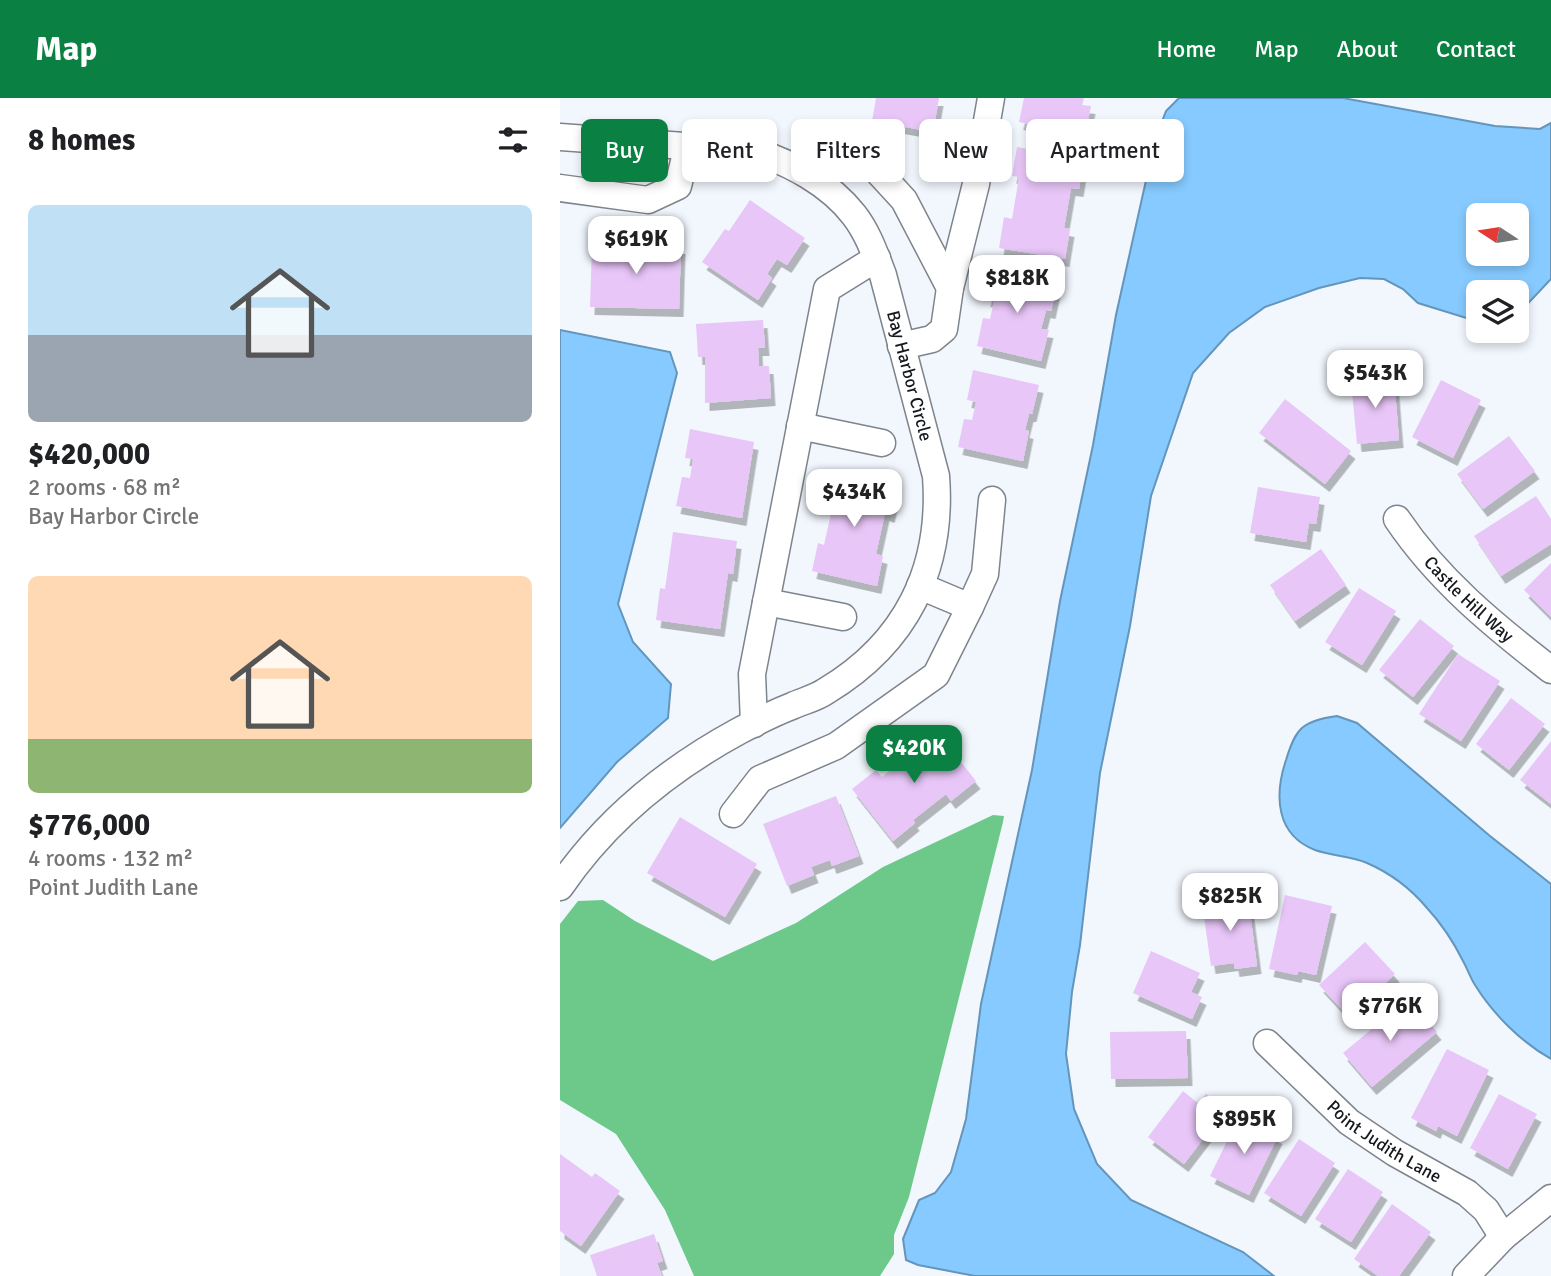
<!DOCTYPE html>
<meta charset="utf-8">
<style>
:root{--surface:#fff;--page:#f2f2f2;--text:#202124;--muted:#757577;--accent:#0b8043}
body{margin:0;font-family:Signika,sans-serif;background:var(--page);color:var(--text);height:100vh;display:flex;flex-direction:column;font-size:26px;white-space:nowrap}
*{box-sizing:border-box;margin:0}
p{font-size:23px;color:var(--muted)}
.icon{flex:none;width:38px;height:38px;fill:none;stroke:currentColor;stroke-width:2;stroke-linecap:round;stroke-linejoin:round}
.map{position:relative;flex:1;overflow:hidden}
.drawer{display:flex;flex-direction:column;background:var(--surface);width:560px}
.drawer>*{flex:none}
.top-card{position:absolute;left:21px;top:21px;width:665px;height:63px;display:flex;gap:14px}
.needle{width:46px;rotate:282deg}
.controls{position:absolute;left:906px;top:105px;display:grid;gap:14px}
.controls a{display:grid;place-items:center;width:63px;height:63px;border-radius:10px;background:var(--surface);box-shadow:0 4px 10px #0003;font-size:35px}
.price{position:absolute;translate:-50% -60px;padding:0 16px;border-radius:14px;background:#fff;color:#222;font-size:23px;line-height:46px;filter:drop-shadow(0 2px 4px #0008)}
.price::after{content:'';position:absolute;left:50%;top:42px;width:21px;height:16px;margin-left:-10px;background:inherit;clip-path:polygon(0 0,100% 0,50% 100%)}
.price.current{background:var(--accent);color:#fff}
ul{padding:0;list-style:none}
li{display:grid;align-content:center;gap:14px;height:371px;padding:0 28px}
li span{display:grid;place-items:center;height:217px;border-radius:10px;color:#555}
li>.icon{margin-inline-start:auto}
span .icon{width:126px;height:126px;fill:#fffc;stroke-width:1}
li b{font-size:30px}
h2{display:flex;justify-content:space-between;align-items:center;height:84px;padding:0 28px;font-size:30px}
.pill{padding:0 24px;border-radius:10px;background:var(--surface);box-shadow:0 4px 10px #0003;font-size:24px;line-height:63px}
.pill.current{background:var(--accent);color:#fff}
header{display:flex;align-items:center;gap:42px;box-sizing:border-box;height:98px;padding:0 35px;background:var(--accent);color:#fff}
header strong{font-size:33px}
nav{display:flex;gap:38px;margin-inline-start:auto;font-size:24px}
main{display:flex;flex:1;min-height:0}
.map>svg:first-child{display:block}
</style>
<header>
<strong>Map</strong>
<nav><a>Home</a><a>Map</a><a>About</a><a>Contact</a></nav>
</header>
<main>
<section class="drawer">
<h2>8 homes<svg class="icon" aria-label="filters" viewBox="0 0 24 24"><path d="M4 7h16M4 17h16"/><circle cx="9" cy="7" r="2"/><circle cx="15" cy="17" r="2"/></svg></h2>
<ul>
<li><span style="background:linear-gradient(#bfe0f5 60%,#9aa5b1 0)"><svg class="icon" aria-label="home" viewBox="0 0 24 24"><path d="M3 11l9-7 9 7M6 9v11h12V9"/></svg></span><div><b>$420,000</b><p>2 rooms · 68 m²</p><p>Bay Harbor Circle</p></div></li>
<li><span style="background:linear-gradient(#ffd9b3 75%,#8fb573 0)"><svg class="icon" aria-label="home" viewBox="0 0 24 24"><path d="M3 11l9-7 9 7M6 9v11h12V9"/></svg></span><div><b>$776,000</b><p>4 rooms · 132 m²</p><p>Point Judith Lane</p></div></li>
</ul>
</section>
<div class="map">
<svg width="991" height="1178" viewBox="0 0 991 1178">
<defs>
<filter id="shadow"><feDropShadow dx="4.5" dy="8" stdDeviation="0" flood-color="#0004"/></filter>
</defs>
<rect width="100%" height="100%" fill="#f2f7fe"/>
<polygon fill="#6cc98a" points="433,717 444,718 443,724 349,1099 334,1137 334,1156 320,1178 134,1178 105,1112 56,1036 0,1002 0,826 18,803 43,802 75,823 153,863 236,825 323,769"/>
<g fill="#86caff" stroke="#6495bb" stroke-width="2" fill-rule="evenodd">
<path d="M619,0H783L935,28L980,31L991,25V181L957,217V194H919V224L858,205L843,191L824,181L800,180L759,190L705,209L669,235L633,275L591,398L570,528L540,675L520,847L512,894L506,956L514,1011L537,1066L571,1102L683,1154L714,1178H415L358,1167L346,1162L343,1141L359,1102L375,1095L391,1074L406,1021L421,906L472,672L500,503L533,347L556,217L595,42L606,13ZM957,117V156H919V117Z"/>
<polygon points="0,232 110,254 117,275 58,506 73,544 111,586 108,620 57,664 0,730"/>
<path d="M777,618L797,625L930,738L991,786V961C961,944 933,916 915,887C910,879 907,870 903,863C894,845 880,824 867,810C851,791 830,775 807,765C791,758 772,758 755,752C716,737 714,698 726,662C736,629 743,623 777,618Z"/>
</g>
<g fill="#e8c6f8" filter="url(#shadow)">
<polygon points="316,0 379,0 373,34 312,23"/>
<polygon points="464,0 524,0 522,7 531,8 525,37 459,24"/>
<polygon points="457,49 524,61 519,91 511,90 504,130 510,131 505,161 439,150 444,119 452,121 459,79 452,78"/>
<polygon points="190,102 245,140 227,167 217,161 207,176 212,180 198,202 142,164 165,131 169,133"/>
<polygon points="32,146 121,148 119,211 30,209"/>
<polygon points="433,171 497,186 491,213 486,212 481,231 489,232 481,263 417,248 423,220 430,221 434,203 426,201"/>
<polygon points="203,222 205,250 198,250 199,268 209,268 211,300 145,305 145,259 138,259 136,226"/>
<polygon points="413,272 479,287 472,316 469,316 465,332 469,333 463,363 398,349 404,321 412,322 416,304 407,302"/>
<polygon points="834,279 839,342 797,346 791,283"/>
<polygon points="881,282 921,302 893,360 852,339"/>
<polygon points="725,301 791,353 765,386 699,335"/>
<polygon points="130,331 194,344 182,420 116,408 122,379 130,380 133,361 125,360"/>
<polygon points="949,338 975,373 923,411 897,376"/>
<polygon points="271,374 337,389 330,417 325,415 316,456 323,458 317,488 252,473 258,445 264,447 273,406 265,404"/>
<polygon points="698,389 760,399 756,426 749,425 746,444 690,435"/>
<polygon points="976,398 991,421 991,446 941,478 914,438"/>
<polygon points="113,434 177,443 173,476 168,475 160,531 96,522 100,490 105,491"/>
<polygon points="761,451 786,487 735,523 710,487"/>
<polygon points="991,465 991,519 964,492"/>
<polygon points="799,490 836,513 802,567 765,544"/>
<polygon points="860,521 894,548 853,599 819,572"/>
<polygon points="898,556 940,583 901,643 859,616"/>
<polygon points="951,600 985,626 949,672 916,646"/>
<polygon points="375,631 416,683 391,703 386,696 353,722 355,725 333,743 292,691 316,672 322,679 355,652 352,649"/>
<polygon points="991,643 991,706 960,682"/>
<polygon points="276,698 299,758 272,768 270,762 251,769 254,777 227,788 203,726"/>
<polygon points="120,719 197,766 165,819 87,775"/>
<polygon points="725,797 772,808 756,877 738,873 737,877 709,871"/>
<polygon points="688,799 697,868 675,871 674,865 651,868 642,805"/>
<polygon points="805,844 835,876 789,919 759,887"/>
<polygon points="591,853 640,875 631,894 642,899 632,921 573,895"/>
<polygon points="849,900 877,934 812,989 783,955"/>
<polygon points="626,933 628,980 551,981 550,934"/>
<polygon points="887,951 929,972 897,1038 878,1028 876,1033 851,1020"/>
<polygon points="623,993 639,1006 646,996 666,1011 624,1066 588,1039"/>
<polygon points="939,996 977,1016 948,1071 910,1050"/>
<polygon points="679,1019 718,1038 689,1097 650,1078"/>
<polygon points="739,1041 775,1065 741,1118 704,1095"/>
<polygon points="0,1056 32,1079 35,1075 60,1093 21,1148 0,1133"/>
<polygon points="788,1071 823,1094 791,1144 755,1121"/>
<polygon points="832,1106 871,1134 839,1178 818,1178 794,1161"/>
<polygon points="94,1136 103,1163 97,1165 102,1178 37,1178 30,1157"/>
</g>
<g fill="none" stroke-linecap="round" stroke-linejoin="round">
<defs>
<g id="minor">
<path id="s1" d="M0,39L193,53C230,64 270,86 294,117C308,135 315,156 323,177L376,378C383,471 346,545 266,593C256,600 243,603 232,608C214,615 196,624 179,633C109,671 45,723 0,789"/>
<polyline points="299,53 344,102 390,190"/>
<polyline points="0,90 88,102 118,88 128,47"/>
<polyline points="341,248 372,241 384,231 390,190 416,86 431,0"/>
<polyline points="240,328 322,345"/>
<path id="s2" d="M837,421C878,482 933,527 991,572"/>
<polyline points="206,504 283,519"/>
<polyline points="410,509 425,476 432,402"/>
<polyline points="194,626 192,576 267,191 317,160"/>
<polyline points="173,716 200,681 276,648 376,577 410,509 360,488"/>
<path id="s3" d="M707,945L789,1024L835,1055L907,1095L926,1112L943,1139"/>
<polyline points="906,1178 943,1139 991,1100"/>
</g>
</defs>
<use href="#minor" stroke="#7e848c" stroke-width="29"/>
<use href="#minor" stroke="#fff" stroke-width="26"/>
</g>
<g text-anchor="middle" stroke-width="5" stroke-linejoin="round" paint-order="stroke">
<g font-size="18" fill="#16191c" stroke="#f2f7fe">
<text dy="6" stroke="none"><textPath href="#s1" startOffset="486">Bay Harbor Circle</textPath></text>
<text dy="6" stroke="none"><textPath href="#s2" startOffset="108">Castle Hill Way</textPath></text>
<text dy="6" stroke="none"><textPath href="#s3" startOffset="154">Point Judith Lane</textPath></text>
</g>
</g>
</svg>
<div class="controls">
<a><svg class="needle" viewBox="-14 -14 28 28"><path d="M0-13l5 13h-10z" fill="#e53935"/><path d="M0 13l5-13h-10z" fill="#757577"/></svg></a>
<a><svg class="icon" aria-label="layers" viewBox="0 0 24 24"><path d="M12 4l9 5-9 5-9-5zM3 14l9 5 9-5"/></svg></a>
</div>
<b class="price" style="left:76px;top:178px">$619K</b>
<b class="price" style="left:457px;top:217px">$818K</b>
<b class="price" style="left:815px;top:312px">$543K</b>
<b class="price" style="left:294px;top:431px">$434K</b>
<b class="price current" style="left:354px;top:687px">$420K</b>
<b class="price" style="left:670px;top:835px">$825K</b>
<b class="price" style="left:830px;top:945px">$776K</b>
<b class="price" style="left:684px;top:1058px">$895K</b>
<div class="top-card">
<a class="pill current">Buy</a>
<a class="pill">Rent</a>
<a class="pill">Filters</a>
<a class="pill">New</a>
<a class="pill">Apartment</a>
</div>
</div>
</main>
